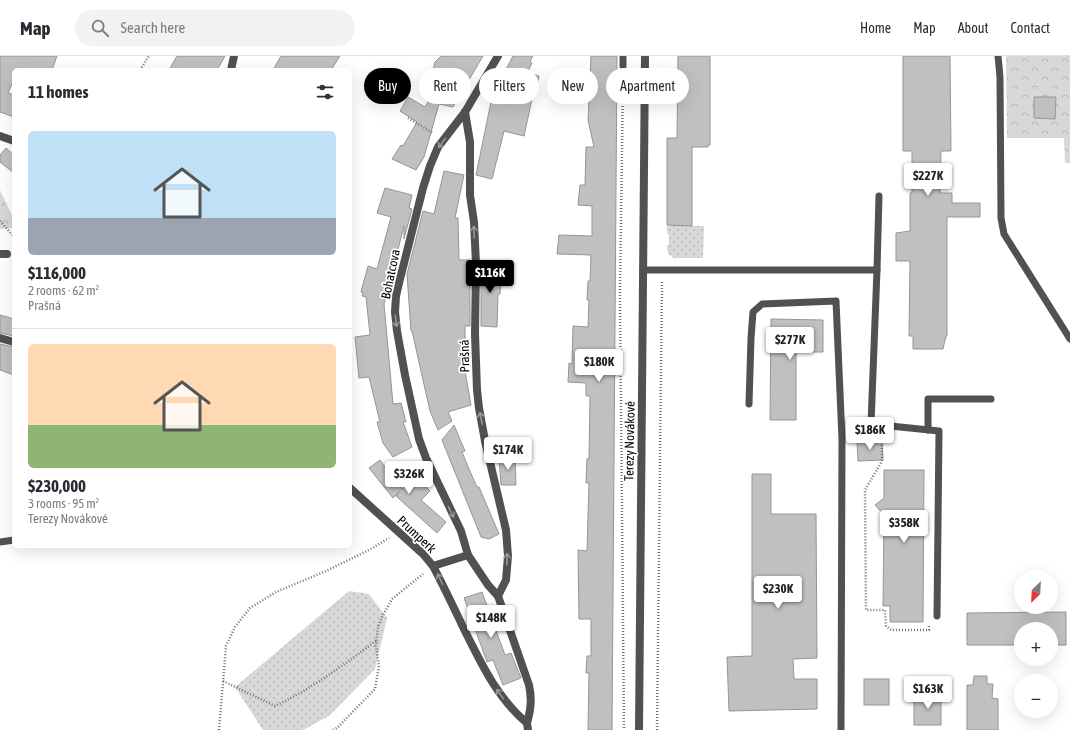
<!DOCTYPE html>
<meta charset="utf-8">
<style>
:root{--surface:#fff;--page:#f2f2f3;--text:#2b2b33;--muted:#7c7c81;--line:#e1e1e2;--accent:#000}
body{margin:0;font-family:"Asap Condensed",sans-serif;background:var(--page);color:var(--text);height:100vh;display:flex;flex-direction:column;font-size:15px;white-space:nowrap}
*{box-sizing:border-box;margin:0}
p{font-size:13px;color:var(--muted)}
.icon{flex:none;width:22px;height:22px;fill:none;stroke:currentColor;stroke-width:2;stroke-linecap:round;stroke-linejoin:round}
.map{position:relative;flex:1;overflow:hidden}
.details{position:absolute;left:12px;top:12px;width:340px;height:480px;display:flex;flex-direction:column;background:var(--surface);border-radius:6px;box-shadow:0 4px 16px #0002}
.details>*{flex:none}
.guide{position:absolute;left:364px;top:12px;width:380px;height:36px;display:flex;gap:8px}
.needle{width:26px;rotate:204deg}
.buttons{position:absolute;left:1014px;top:514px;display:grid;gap:8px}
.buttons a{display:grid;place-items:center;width:44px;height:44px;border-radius:50%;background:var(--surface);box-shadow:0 4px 16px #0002;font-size:20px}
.price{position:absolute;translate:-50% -34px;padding:0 9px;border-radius:4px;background:#fff;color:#222;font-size:13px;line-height:26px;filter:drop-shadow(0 1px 2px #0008)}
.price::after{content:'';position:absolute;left:50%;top:24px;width:12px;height:9px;margin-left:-6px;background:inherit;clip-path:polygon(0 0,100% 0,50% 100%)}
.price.on{background:var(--accent);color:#fff}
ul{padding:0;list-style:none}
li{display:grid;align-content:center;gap:8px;height:212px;padding:0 16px}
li+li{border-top:1px solid var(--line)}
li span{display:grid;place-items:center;height:124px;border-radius:6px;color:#555}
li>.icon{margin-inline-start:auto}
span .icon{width:72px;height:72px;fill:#fffc;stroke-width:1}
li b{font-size:17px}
h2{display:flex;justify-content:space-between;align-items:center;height:48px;padding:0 16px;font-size:17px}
.chip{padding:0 14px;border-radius:18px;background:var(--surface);box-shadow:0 4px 16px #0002;font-size:14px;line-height:36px}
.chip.on{background:var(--accent);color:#fff}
header{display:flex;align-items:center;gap:24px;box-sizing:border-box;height:56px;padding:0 20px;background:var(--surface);border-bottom:1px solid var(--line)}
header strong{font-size:19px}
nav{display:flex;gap:22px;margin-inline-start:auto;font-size:14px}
.search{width:280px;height:36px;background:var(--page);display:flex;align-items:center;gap:10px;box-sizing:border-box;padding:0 14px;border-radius:22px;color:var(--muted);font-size:15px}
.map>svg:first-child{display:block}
</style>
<header>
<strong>Map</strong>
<div class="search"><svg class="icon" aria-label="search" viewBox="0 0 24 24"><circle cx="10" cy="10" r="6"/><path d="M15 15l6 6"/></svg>Search here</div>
<nav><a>Home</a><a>Map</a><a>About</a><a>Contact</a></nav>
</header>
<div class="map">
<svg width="1070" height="674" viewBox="0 0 1070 674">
<defs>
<pattern id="grass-dots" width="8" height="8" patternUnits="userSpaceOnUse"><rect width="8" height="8" fill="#d8d8d8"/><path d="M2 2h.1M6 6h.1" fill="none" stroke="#b8b8b8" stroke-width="1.8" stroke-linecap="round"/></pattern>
<pattern id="forest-crowns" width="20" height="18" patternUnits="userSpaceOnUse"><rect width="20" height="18" fill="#d8d8d8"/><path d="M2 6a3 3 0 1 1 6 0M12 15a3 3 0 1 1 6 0" fill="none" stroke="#b8b8b8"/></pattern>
</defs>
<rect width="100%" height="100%" fill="#fff"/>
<g fill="url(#grass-dots)">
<path d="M667,169L704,170L703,202H674C668,199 667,196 667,189H669V179L667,178Z"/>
<polygon points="349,535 369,538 387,562 375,613 329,660 303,674 263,674 235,631"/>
</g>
<g fill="url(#forest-crowns)">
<polygon points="1006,0 1070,0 1070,107 1065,107 1064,82 1007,82"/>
<polygon points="0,134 14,164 14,172 0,173"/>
</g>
<g fill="#c0c0c0" stroke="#959595">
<polygon points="0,0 57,0 52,14 14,14 14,23 8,37 14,39 14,61 0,56"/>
<polygon points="177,0 225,0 217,14 169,14"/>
<polygon points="281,0 340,0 331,14 273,14"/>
<polygon points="441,0 483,0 453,51 439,48 424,101 416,114 392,103 401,89 403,90 417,66 400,55 408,41 425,51 443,21 433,15 435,6"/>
<polygon points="513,0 533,0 530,5 532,7 527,17 539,20 536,34 534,34 524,80 504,75 492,123 476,119 492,41"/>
<polygon points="591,0 617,0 612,674 588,674 589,617 586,617 587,600 591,600 591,563 579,563 578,494 587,495 589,427 586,427 587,403 589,403 590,340 586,340 586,327 568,326 569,307 572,308 573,270 588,271 589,244 587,244 588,225 590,225 591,199 557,198 559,179 592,180 592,150 578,149 580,129 585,129 586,91 594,91 588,64"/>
<polygon points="678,0 710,0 710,89 708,89 708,91 692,91 692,170 667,169 667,82 677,82"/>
<polygon points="903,0 950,0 951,95 941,95 940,137 952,137 952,147 980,147 980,161 947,161 947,280 946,280 943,293 913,293 913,280 909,280 910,205 896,205 896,177 910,175 910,137 912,137 912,95 903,95"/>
<polygon points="1034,41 1056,41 1055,63 1034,62"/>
<polygon points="6,92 14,99 14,117 0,106 0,99"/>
<polygon points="444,115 464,119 455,162 458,162 459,204 470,204 470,270 465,270 465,315 471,349 448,356 452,365 438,374 430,355 412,275 411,275 407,218 423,155 434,158"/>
<polygon points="385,132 412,139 409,152 412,153 404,183 404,170 384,248 393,348 401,347 406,366 403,366 412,391 393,401 383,387 377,366 380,366 369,321 359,322 355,281 370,279 366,241 362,240 363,237 361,236 368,210 377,213 391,161 377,157"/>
<polygon points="481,205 496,205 495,218 501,218 500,238 498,238 497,271 481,270"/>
<polygon points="0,259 14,263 14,280 0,277"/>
<polygon points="771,263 823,264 823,296 796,296 796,364 770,364"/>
<polygon points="0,288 14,291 14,319 0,314"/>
<polygon points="454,369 465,395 462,396 469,413 477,431 479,431 499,478 489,483 481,481 442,384"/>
<polygon points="882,384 883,404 858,405 857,386"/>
<polygon points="499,401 515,401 516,429 501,429"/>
<polygon points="380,404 402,433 414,418 426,428 425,430 430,435 421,444 446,466 437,477 396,440 400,435 393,442 369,412"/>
<polygon points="884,414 924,414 923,566 890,566 890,550 883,550 884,459 875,449 884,442"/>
<polygon points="752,418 771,418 771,458 816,458 817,602 793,603 794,623 817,623 817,653 729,655 727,601 752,600"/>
<polygon points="482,536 505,599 511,597 521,622 503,629 493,604 487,606 464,542"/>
<polygon points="1066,556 1066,589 1051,589 1051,573 1021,573 1021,589 967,589 967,557"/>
<polygon points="974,620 987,620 987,628 993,628 992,642 998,643 998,674 967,674 967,629 973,629"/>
<rect x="864" y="623" width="25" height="26"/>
<rect x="914" y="639" width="27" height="30"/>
</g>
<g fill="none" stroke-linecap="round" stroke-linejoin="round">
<g stroke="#737373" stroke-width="2.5" stroke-dasharray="1 2" stroke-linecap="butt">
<polyline points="140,14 149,0"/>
<polyline points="623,20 620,238 624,674"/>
<polyline points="408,62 433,77"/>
<polyline points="0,165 14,181"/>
<polyline points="882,380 882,405 865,434 866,554 885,554 886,570 891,574 929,574 929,568"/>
<path d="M223,625L275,650C311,633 344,609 377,584"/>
<polyline points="219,674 226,590 235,571 250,552 276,536 326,515 369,494 389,482"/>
<polyline points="333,674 337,672 375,633 379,610 376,590 378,571 382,561 392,543 423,518"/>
<polyline points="657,674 662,225"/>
</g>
<g stroke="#515151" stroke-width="7">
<polyline points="623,0 623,10"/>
<polyline points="998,0 1000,21 1001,162 1004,178 1070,283"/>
<polyline points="643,214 877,214 871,368 939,375 937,560"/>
<polyline points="877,214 879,140"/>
<polyline points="749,348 751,282 753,256 762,248 836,245 842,383 841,674"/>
<polyline points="928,374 928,343 991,343"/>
<polyline points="0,486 14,484"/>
</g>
<g stroke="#515151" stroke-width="8">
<path d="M498,0L465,56L438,91L430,110L423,132L399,227L396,240L395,256L397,275L405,319L419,383L426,402L461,475L468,499L488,529L498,540L529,629C532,643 531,653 527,667"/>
<polyline points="231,14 234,0"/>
<polyline points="465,56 470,86 470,139 474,166 476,208 475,278 477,334 479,352 485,385 506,474 508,500 506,524 498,540"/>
<polyline points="0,80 14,85"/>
<polyline points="0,198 7,198"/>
<polyline points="0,282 14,286"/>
<path d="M350,432L423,498L433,510C444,531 454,552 464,573C481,607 497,642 527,667L528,674"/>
<polyline points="433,510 468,499"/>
</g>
<polyline stroke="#515151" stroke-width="8" points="639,674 645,0"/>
</g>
<defs><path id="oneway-shaft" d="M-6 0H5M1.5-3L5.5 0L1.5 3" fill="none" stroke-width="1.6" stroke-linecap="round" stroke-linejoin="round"/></defs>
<g stroke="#979797">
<use href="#oneway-shaft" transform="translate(442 87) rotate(126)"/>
<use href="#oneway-shaft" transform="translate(474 176) rotate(-93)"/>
<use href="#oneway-shaft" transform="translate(396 265) rotate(83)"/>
<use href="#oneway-shaft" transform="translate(481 362) rotate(-101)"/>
<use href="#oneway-shaft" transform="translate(451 456) rotate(64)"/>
<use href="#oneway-shaft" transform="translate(507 503) rotate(-89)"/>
<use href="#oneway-shaft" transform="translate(440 523) rotate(-116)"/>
<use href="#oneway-shaft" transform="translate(500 638) rotate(-126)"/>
</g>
<g text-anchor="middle" stroke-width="3.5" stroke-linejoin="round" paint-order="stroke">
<g font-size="13" fill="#000" stroke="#fff">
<text transform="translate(390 218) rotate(-78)" y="5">Bohatcova</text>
<text transform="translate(464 300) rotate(-91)" y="5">Prašná</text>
<text transform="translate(629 385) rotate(-89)" y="5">Terezy Novákové</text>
<text transform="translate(417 478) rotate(43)" y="5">Prumperk</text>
</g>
</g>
</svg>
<div class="buttons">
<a><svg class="needle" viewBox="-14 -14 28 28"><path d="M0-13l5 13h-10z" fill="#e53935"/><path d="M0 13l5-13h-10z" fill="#7c7c81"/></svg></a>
<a>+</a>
<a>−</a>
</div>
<b class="price" style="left:928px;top:141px">$227K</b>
<b class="price on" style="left:490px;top:238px">$116K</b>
<b class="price" style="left:790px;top:305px">$277K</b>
<b class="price" style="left:599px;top:327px">$180K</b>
<b class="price" style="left:870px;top:395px">$186K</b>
<b class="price" style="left:508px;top:415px">$174K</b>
<b class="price" style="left:409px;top:439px">$326K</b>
<b class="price" style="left:904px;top:488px">$358K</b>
<b class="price" style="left:778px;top:554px">$230K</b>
<b class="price" style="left:491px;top:583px">$148K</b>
<b class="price" style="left:928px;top:654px">$163K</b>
<div class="guide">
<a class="chip on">Buy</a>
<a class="chip">Rent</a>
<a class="chip">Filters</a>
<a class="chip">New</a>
<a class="chip">Apartment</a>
</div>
<section class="details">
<h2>11 homes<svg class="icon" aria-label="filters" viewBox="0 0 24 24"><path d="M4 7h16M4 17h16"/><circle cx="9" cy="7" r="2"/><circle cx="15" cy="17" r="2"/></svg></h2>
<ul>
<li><span style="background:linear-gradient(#bfe0f5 70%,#9aa5b1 0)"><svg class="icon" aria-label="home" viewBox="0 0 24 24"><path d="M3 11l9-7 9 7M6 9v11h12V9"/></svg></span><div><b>$116,000</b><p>2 rooms · 62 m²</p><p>Prašná</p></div></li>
<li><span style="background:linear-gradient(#ffd9b3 65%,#8fb573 0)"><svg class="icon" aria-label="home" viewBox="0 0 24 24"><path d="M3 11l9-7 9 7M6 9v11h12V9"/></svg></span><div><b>$230,000</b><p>3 rooms · 95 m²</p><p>Terezy Novákové</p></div></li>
</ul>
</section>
</div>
